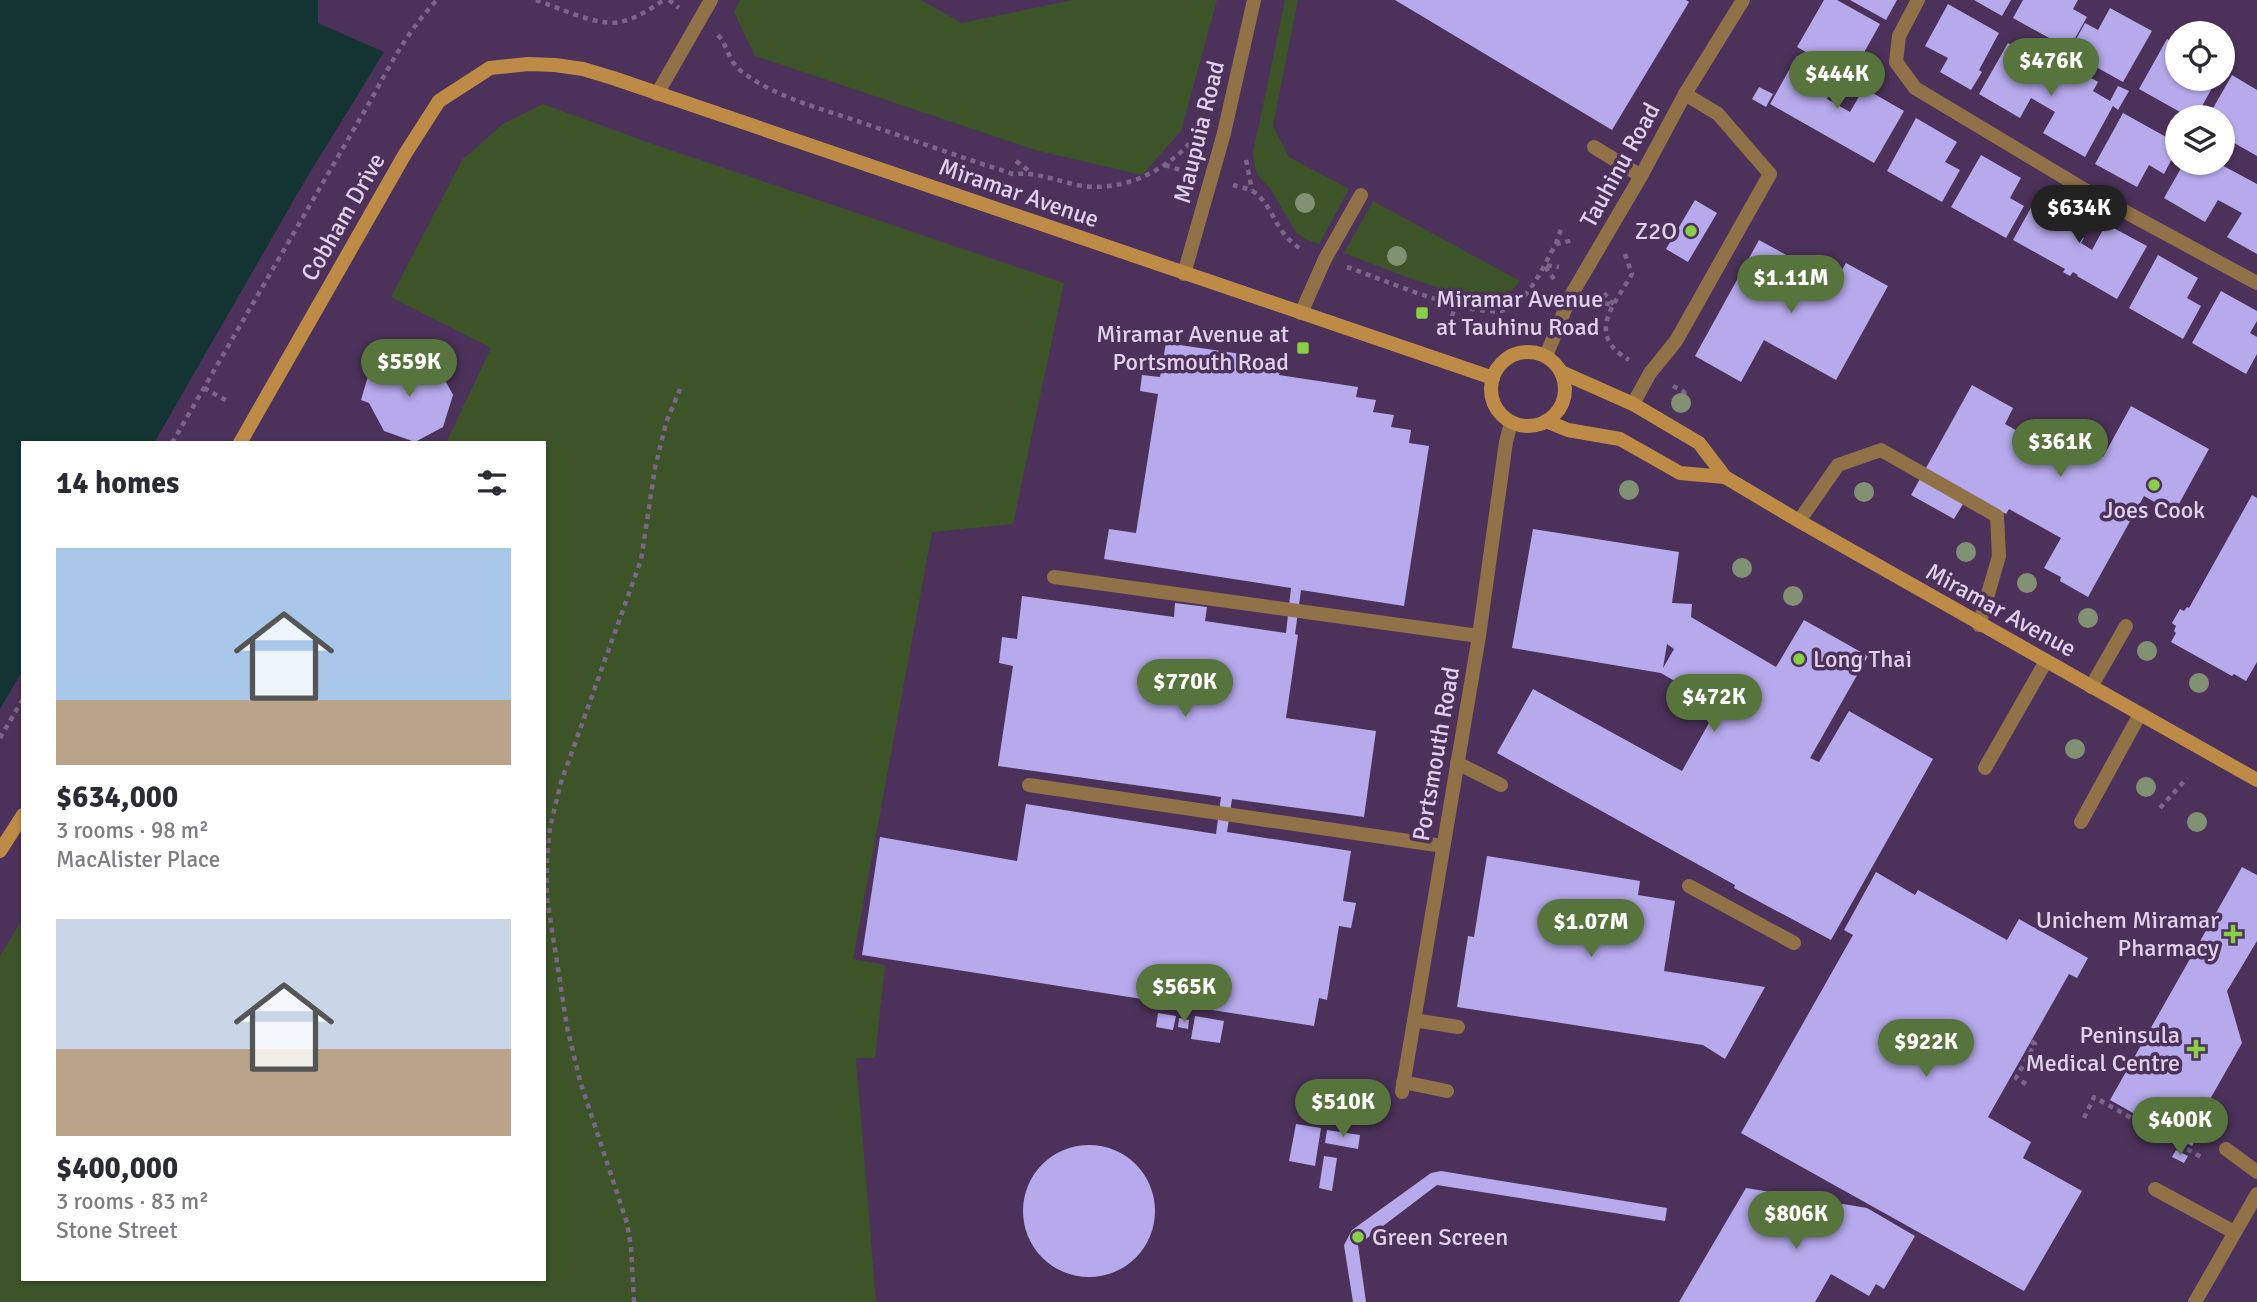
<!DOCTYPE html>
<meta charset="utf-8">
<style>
:root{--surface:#fff;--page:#f2f2f3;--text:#2b2b33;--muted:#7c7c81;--accent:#56743c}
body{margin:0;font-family:Signika,sans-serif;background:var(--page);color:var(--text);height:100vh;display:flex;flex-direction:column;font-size:26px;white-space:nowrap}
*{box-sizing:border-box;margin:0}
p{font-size:23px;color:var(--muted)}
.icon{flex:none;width:38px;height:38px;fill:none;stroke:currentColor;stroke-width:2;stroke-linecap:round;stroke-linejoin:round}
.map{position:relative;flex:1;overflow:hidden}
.sheet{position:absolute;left:21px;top:441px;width:525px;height:840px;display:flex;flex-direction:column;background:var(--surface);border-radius:0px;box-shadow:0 2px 5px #0004}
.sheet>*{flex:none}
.buttons{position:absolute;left:2165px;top:21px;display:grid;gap:14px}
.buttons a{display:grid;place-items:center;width:70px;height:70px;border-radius:50%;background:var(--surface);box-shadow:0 2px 5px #0004;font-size:35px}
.price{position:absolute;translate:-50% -60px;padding:0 16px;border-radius:24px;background:var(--accent);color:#fff;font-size:23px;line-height:46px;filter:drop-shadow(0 2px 4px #0008)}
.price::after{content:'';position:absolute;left:50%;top:42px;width:21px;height:16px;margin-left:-10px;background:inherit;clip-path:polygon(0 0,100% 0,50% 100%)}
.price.active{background:#222;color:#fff}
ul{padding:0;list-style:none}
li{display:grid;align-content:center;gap:14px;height:371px;padding:0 35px}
li span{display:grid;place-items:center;height:217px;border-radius:0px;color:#555}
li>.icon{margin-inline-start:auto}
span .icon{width:126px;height:126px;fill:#fffc;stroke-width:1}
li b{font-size:30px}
h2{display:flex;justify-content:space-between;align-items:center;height:84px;padding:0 35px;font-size:30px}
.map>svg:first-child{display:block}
</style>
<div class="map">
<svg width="2257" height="1302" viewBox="0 0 2257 1302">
<rect width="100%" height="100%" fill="#4c325a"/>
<g fill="#3c5428">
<polygon points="740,0 921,0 962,23 1073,0 1217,0 1181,131 1142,175 1035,150 755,56 734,12"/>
<polygon points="1285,0 1298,0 1273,126 1289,157 1349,189 1319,244 1305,239 1296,232 1270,188 1260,178 1255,168 1253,153"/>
<polygon points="543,104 647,142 1064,283 1013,524 932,532 853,959 885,965 875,1058 856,1058 876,1302 0,1302 0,956 23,918 23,1279 544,1279 544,443 446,443 491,348 391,297 462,160 503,124"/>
<path d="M1373,201L1520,281C1513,289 1506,297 1494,299C1467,303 1374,264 1344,253Z"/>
</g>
<polygon fill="#143433" points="0,0 318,0 318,23 384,52 303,184 154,443 23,443 23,670 0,709"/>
<g fill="#b6aaec" fill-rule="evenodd">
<polygon points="1395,0 1686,0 1689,2 1612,130"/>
<polygon points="1824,0 1837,0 1880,24 1857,65 1836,53 1829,65 1797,47"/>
<polygon points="1850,0 1897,0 1886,20"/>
<polygon points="1974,0 2011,0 2002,16"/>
<polygon points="2023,0 2078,0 2073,9 2087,17 2069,49 2013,18"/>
<polygon points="1948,4 1999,33 1979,70 1982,72 1971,90 1940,72 1948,58 1925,46"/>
<polygon points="2110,8 2152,31 2123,82 2069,52 2085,23 2098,30"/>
<polygon points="2167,39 2177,44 2177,79 2199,79 2198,81 2212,88 2196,117 2189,117 2139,89"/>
<polygon points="2008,43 2076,82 2081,72 2098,82 2093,91 2110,101 2118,86 2129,91 2118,110 2113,106 2085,157 2043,133 2055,112 2031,98 2020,118 1979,94"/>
<polygon points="1797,56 1838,79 1827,99 1850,112 1864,88 1904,111 1874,163 1770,104"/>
<polygon points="2232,75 2257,90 2257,156 2222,136 2222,117 2208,117"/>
<polygon points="1759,87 1773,94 1766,107 1752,99"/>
<polygon points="2123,113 2177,143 2177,149 2164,174 2149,165 2137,187 2095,164"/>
<polygon points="1916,118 1957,142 1945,162 1960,170 1942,202 1887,171"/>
<polygon points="1981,155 2021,178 2010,198 2024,206 2006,238 1951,207"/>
<polygon points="2184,163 2218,163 2257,184 2257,254 2227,237 2242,213 2218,200 2205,222 2164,198"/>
<polygon points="2042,188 2082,210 2071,231 2084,238 2081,243 2092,250 2106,224 2147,246 2117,299 2077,276 2078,275 2073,272 2070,276 2063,272 2065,269 2013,240"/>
<polygon points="1695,200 1717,213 1688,262 1666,249"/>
<polygon points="1759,240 1835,282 1846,263 1888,286 1836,380 1764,340 1741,382 1695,356"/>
<polygon points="2158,255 2198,278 2187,298 2201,306 2183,339 2129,308"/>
<polygon points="2221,291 2257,311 2257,321 2250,333 2257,337 2257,354 2246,374 2192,343"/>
<polygon points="1166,343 1282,360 1279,375 1358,387 1356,397 1376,400 1373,412 1394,415 1391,427 1411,430 1409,443 1429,446 1404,606 1301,590 1295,634 1298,635 1286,718 1376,731 1364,817 1232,799 1227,832 1351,851 1343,901 1356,903 1351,928 1339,926 1327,1000 1319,998 1314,1026 862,955 880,837 1017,861 1026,804 1216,834 1221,797 998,766 1013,666 999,663 1002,637 1017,639 1022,596 1174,617 1175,603 1207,607 1205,621 1286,633 1291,588 1104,559 1109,529 1136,533 1158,394 1140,391 1142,375 1160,377"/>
<polygon points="408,358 438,367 453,395 443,427 415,442 384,431 369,403 361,400 368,376 377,379 379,372"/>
<polygon points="1972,385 2013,408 2005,424 2037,442 2045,427 2057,434 2061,427 2092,445 2089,449 2103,457 2131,406 2209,449 2174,513 2144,496 2088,597 2060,581 2061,577 2044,568 2061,538 2009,509 2006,514 1969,494 1954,519 1911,495"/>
<polygon points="2252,495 2257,498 2257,662 2246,681 2234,674 2232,676 2171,642 2176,633 2174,631 2176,626 2172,623 2180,609 2184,611 2187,607 2189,608"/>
<path d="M1533,529L1679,552L1672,603L1692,604L1691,617L1776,667L1804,620L1868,656L1810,758L1819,762L1849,711L1933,759L1831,940L1734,888L1735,885L1497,753L1533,689L1682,771L1718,707L1661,673L1512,648ZM1667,644L1674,649L1663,668Z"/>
<polygon points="1487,856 1640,881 1638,895 1675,901 1664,971 1765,987 1725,1059 1703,1045 1457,1007 1468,936 1474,937"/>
<polygon points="2242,867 2257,875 2257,941 2227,991 2242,1043 2209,1101 2215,1105 2192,1146 2110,1100"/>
<polygon points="1876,872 1915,895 1918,890 2007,940 2019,919 2088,958 2077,978 2069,974 1988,1117 2031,1142 2023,1158 2082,1191 2024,1291 1741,1133 1853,935 1844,930"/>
<polygon points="1158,1013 1176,1016 1173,1030 1156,1027"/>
<polygon points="1195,1016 1224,1021 1220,1043 1191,1039"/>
<polygon points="1179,1018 1189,1020 1188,1029 1178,1027"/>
<polygon points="1296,1124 1321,1128 1315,1166 1289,1161"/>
<polygon points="1327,1130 1360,1135 1358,1149 1325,1143"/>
<circle cx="1089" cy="1211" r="66"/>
<polygon points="2176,1150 2188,1156 2184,1163 2172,1157"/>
<polygon points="1324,1156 1337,1158 1332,1191 1319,1188"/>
<polygon points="1441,1171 1667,1208 1665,1221 1437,1185 1358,1245 1366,1302 1353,1302 1344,1245 1352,1230 1431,1173"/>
<polygon points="1746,1188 1867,1208 1915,1236 1884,1289 1876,1284 1869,1296 1831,1274 1815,1302 1679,1302"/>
</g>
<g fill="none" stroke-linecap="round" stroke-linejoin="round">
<g stroke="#7b6588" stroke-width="4.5" stroke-dasharray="5 5" stroke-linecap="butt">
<path d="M536,0C558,7 597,27 620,22C636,19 650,9 664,0"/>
<polyline points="669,0 679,8"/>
<path d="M718,35C728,46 728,61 741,71C773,96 816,107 854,120C907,138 960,157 1013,174C1036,172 1055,180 1077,185C1119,193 1161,174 1190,143"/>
<polyline points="1246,160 1252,190"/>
<polyline points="1016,161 1029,171"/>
<polyline points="1165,165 1187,172"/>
<path d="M1233,185C1239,187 1248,188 1254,192C1275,207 1274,234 1303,250"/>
<polyline points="1556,244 1562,226"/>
<path d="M1625,254L1632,274C1614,306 1585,334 1629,360"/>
<path d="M1347,267C1380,278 1479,322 1508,309C1531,298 1544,264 1556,244L1574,240"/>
<polyline points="1554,279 1544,265 1559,267"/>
<polyline points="1595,302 1614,305 1603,292"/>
<polyline points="1445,335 1456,305"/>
<polyline points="1673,386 1684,392 1689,408"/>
<polyline points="204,388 229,402"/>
<path d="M172,443L372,98C391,63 409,29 437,0"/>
<polyline points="0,738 23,699"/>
<polyline points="2160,808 2187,778"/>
<polyline points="2026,1084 2016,1078 2035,1044 2031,1041"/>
<polyline points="2084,1118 2094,1097 2201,1157"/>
<polyline points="634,1302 631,1247 627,1223 580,1081 567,1027 547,898 547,862 550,827 561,782 641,560 655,468 666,423 680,389"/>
</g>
<g stroke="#917148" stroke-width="14">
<polyline points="1594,147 1641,176"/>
<polyline points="1301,313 1325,259 1361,195"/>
<polyline points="1633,404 1650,373 1676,341 1770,174 1718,114 1685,94"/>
<polyline points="1799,521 1838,465 1881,450 1997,516 1999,556 1979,625"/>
<polyline points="1054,577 1479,636"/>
<polyline points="2091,687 2126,626"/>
<polyline points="1457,763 1501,785"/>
<polyline points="1985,768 2046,661"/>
<polyline points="1029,785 1443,846"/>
<polyline points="2081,822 2140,714"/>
<polyline points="1689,886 1794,943"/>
<polyline points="1414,1020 1458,1027"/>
<polyline points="1403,1082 1447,1091"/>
<polyline points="2226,1149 2257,1172"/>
<polyline points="2155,1189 2234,1232"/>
</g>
<g stroke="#917148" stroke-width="14">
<polyline points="1918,0 1899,36 1896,62 1915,88 2085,190 2257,283"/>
<polyline points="657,94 711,0"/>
<polyline points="1184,274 1224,133 1254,0"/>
<polyline points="1546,356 1570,297 1641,176 1685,94 1743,0"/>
<polyline points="1402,1092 1479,636 1506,442 1511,423"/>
<polyline points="2195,1302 2257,1194"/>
</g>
<g stroke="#be8b47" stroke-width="14">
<circle cx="1528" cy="389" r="37"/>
<polyline points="1561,372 1633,404 1699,443 1725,477 1799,521 2257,780"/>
<polyline points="1546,421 1568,430 1620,439 1680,473 1725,477"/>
<polyline points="240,443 405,154 439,101 490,68 528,64 555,65 583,69 613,78 1493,378"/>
<polyline points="0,851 23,815"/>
</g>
</g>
<g fill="#829173">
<circle cx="1305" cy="203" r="10"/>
<circle cx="1397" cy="256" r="10"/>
<circle cx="1681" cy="403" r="10"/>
<circle cx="1629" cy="490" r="10"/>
<circle cx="1864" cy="492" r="10"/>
<circle cx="1966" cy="552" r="10"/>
<circle cx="1742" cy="568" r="10"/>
<circle cx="2027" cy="583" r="10"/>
<circle cx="1793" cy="596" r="10"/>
<circle cx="2088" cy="618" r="10"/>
<circle cx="2147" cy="651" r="10"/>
<circle cx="2199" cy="683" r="10"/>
<circle cx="2075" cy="749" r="10"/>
<circle cx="2146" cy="787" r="10"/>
<circle cx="2197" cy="822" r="10"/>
</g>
<g fill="#8ace47" stroke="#4c325a" stroke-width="2.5">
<circle cx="1691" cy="231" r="7"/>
<rect x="1415" y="306" width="14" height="14" rx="3.5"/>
<rect x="1296" y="341" width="14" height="14" rx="3.5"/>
<circle cx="2154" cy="485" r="7"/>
<circle cx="1799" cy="659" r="7"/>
<path d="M2229.5 923.5h7v7h7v7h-7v7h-7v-7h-7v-7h7z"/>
<path d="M2192.5 1038.5h7v7h7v7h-7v7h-7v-7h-7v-7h7z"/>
<circle cx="1358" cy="1237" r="7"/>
</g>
<g text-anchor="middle" stroke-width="7" stroke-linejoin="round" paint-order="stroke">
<g font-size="24" fill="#e0d2ea" stroke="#4c325a">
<text transform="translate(1199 132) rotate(-76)" y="8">Maupuia Road</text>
<text transform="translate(1620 165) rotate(-61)" y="8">Tauhinu Road</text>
<text transform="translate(1019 193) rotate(19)" y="8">Miramar Avenue</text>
<text transform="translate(343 217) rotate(-60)" y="8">Cobham Drive</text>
<text transform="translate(2001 610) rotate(29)" y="8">Miramar Avenue</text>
<text transform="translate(1436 754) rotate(-80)" y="8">Portsmouth Road</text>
</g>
<g font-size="24" fill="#e0d2ea" stroke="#4c325a" text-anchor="end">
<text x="1677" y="239">Z2O</text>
<text x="1436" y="307" text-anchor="start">Miramar Avenue<tspan x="1436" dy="28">at Tauhinu Road</tspan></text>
<text x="1289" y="342">Miramar Avenue at<tspan x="1289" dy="28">Portsmouth Road</tspan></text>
<text x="2154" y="518" text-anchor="middle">Joes Cook</text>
<text x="1813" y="667" text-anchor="start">Long Thai</text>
<text x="2219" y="928">Unichem Miramar<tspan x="2219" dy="28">Pharmacy</tspan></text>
<text x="2180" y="1043">Peninsula<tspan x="2180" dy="28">Medical Centre</tspan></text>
<text x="1372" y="1245" text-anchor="start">Green Screen</text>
</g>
</g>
</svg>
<div class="buttons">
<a><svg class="icon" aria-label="locate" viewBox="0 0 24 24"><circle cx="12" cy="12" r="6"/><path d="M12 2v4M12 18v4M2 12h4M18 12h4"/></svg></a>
<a><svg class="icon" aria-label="layers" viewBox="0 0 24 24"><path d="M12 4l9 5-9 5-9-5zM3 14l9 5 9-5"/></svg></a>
</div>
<b class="price" style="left:2051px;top:98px">$476K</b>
<b class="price" style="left:1837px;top:111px">$444K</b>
<b class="price active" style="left:2079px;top:245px">$634K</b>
<b class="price" style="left:1791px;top:315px">$1.11M</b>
<b class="price" style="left:409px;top:399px">$559K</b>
<b class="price" style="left:2060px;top:479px">$361K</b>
<b class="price" style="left:1185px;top:719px">$770K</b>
<b class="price" style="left:1714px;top:734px">$472K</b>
<b class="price" style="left:1591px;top:959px">$1.07M</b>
<b class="price" style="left:1184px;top:1024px">$565K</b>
<b class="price" style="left:1926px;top:1079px">$922K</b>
<b class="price" style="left:1343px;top:1139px">$510K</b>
<b class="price" style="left:2180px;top:1157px">$400K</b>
<b class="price" style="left:1796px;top:1251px">$806K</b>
<section class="sheet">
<h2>14 homes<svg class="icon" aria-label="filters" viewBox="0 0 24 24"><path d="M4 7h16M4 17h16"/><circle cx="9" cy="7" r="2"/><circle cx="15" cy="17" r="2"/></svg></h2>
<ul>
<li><span style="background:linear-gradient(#a9c7e8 70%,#b9a48a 0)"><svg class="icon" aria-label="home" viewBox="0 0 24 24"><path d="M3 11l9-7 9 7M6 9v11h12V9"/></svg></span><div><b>$634,000</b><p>3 rooms · 98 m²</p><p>MacAlister Place</p></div></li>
<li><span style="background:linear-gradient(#c9d6e8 60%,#b9a48a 0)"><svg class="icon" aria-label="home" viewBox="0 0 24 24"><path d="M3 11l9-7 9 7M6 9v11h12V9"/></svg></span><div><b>$400,000</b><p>3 rooms · 83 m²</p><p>Stone Street</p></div></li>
</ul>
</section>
</div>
